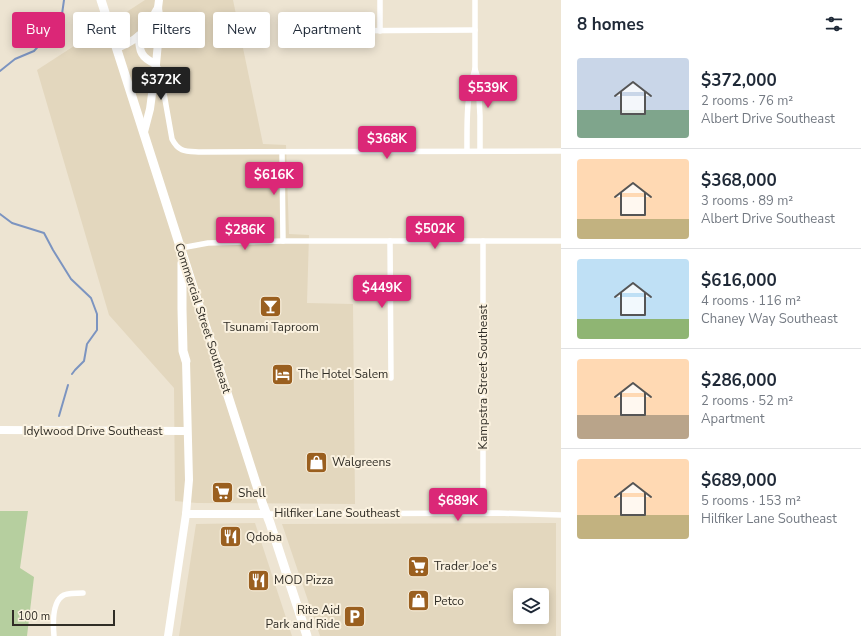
<!DOCTYPE html>
<meta charset="utf-8">
<style>
:root{--surface:#fff;--page:#f2f2f3;--text:#1f2937;--muted:#747a83;--line:#e0e1e3;--accent:#db2777}
body{margin:0;font-family:"Nunito Sans",sans-serif;background:var(--page);color:var(--text);height:100vh;display:flex;flex-direction:column;font-size:15px;white-space:nowrap}
*{box-sizing:border-box;margin:0}
p{font-size:13px;color:var(--muted)}
.icon{flex:none;width:22px;height:22px;fill:none;stroke:currentColor;stroke-width:2;stroke-linecap:round;stroke-linejoin:round}
.map{position:relative;flex:1;overflow:hidden}
.drawer{display:flex;flex-direction:column;background:var(--surface);width:300px}
.drawer>*{flex:none}
.hud{position:absolute;left:12px;top:12px;width:380px;height:36px;display:flex;gap:8px}
.controls{position:absolute;left:513px;top:588px;display:grid;gap:8px}
.controls a{display:grid;place-items:center;width:36px;height:36px;border-radius:4px;background:var(--surface);box-shadow:0 2px 10px #0003;font-size:20px}
.scale{position:absolute;left:12px;bottom:10px;width:103px;box-sizing:border-box;padding-left:4px;border:2px solid #302d26;border-top:0;font-size:11px;line-height:14px;white-space:nowrap;color:#302d26;-webkit-text-stroke:3px #faf1df;paint-order:stroke}
.price{position:absolute;translate:-50% -34px;padding:0 9px;border-radius:4px;background:var(--accent);color:#fff;font-size:13px;line-height:26px;filter:drop-shadow(0 1px 2px #0008)}
.price::after{content:'';position:absolute;left:50%;top:24px;width:12px;height:9px;margin-left:-6px;background:inherit;clip-path:polygon(0 0,100% 0,50% 100%)}
.price.on{background:#222;color:#fff}
ul{padding:0;list-style:none}
li{display:flex;align-items:center;gap:12px;height:100px;padding:0 16px}
li+li{border-top:1px solid var(--line)}
li span{display:grid;place-items:center;flex:none;width:112px;height:80px;border-radius:4px;color:#555}
li>.icon{margin-inline-start:auto}
span .icon{width:48px;height:48px;fill:#fffc;stroke-width:1}
li b{font-size:17px}
h2{display:flex;justify-content:space-between;align-items:center;height:48px;padding:0 16px;font-size:17px}
.pill{padding:0 14px;border-radius:4px;background:var(--surface);box-shadow:0 2px 10px #0003;font-size:14px;line-height:36px}
.pill.on{background:var(--accent);color:#fff}
main{display:flex;flex:1;min-height:0}
.map>svg:first-child{display:block}
</style>
<main>
<div class="map">
<svg width="561" height="636" viewBox="0 0 561 636">
<rect width="100%" height="100%" fill="#ede4d2"/>
<g fill="#e3d7be" fill-rule="evenodd">
<polygon points="145,0 233,0 263,144 286,145 289,234 309,235 307,303 353,304 355,504 197,503 175,501 174,388 109,315 37,70"/>
<polygon points="255,523 292,636 179,636 196,524"/>
<path d="M556,523V636H320L282,524ZM520,595H542V617H520Z"/>
</g>
<polygon fill="#b6cf9f" points="0,511 28,511 20,568 34,577 27,636 0,636"/>
<g fill="none" stroke-linecap="round" stroke-linejoin="round">
<g stroke="#7c94c0" stroke-width="2">
<polyline points="0,71 15,59 34,51 61,21 64,0"/>
<polyline points="0,214 12,223 44,233 53,250 71,279 91,298 97,314 97,330 87,344 84,361 75,370 72,374"/>
<polyline points="59,416 68,385"/>
</g>
<g stroke="#fff" stroke-width="5.5">
<polyline points="313,31 475,30"/>
<polyline points="380,31 380,0"/>
<path d="M156,64L160,71L172,139C179,153 187,151 201,152L561,151"/>
<polyline points="475,69 478,78 480,116 480,151"/>
<path d="M467,151C467,123 466,97 475,69V0"/>
<polyline points="282,152 283,241"/>
<polyline points="390,241 391,378"/>
<polyline points="483,241 483,513"/>
<polyline points="181,248 208,243 283,241 561,241"/>
<polyline points="266,514 498,513 561,515"/>
<path d="M54,636C53,625 52,601 64,595C69,593 77,593 83,593"/>
</g>
<g stroke="#fff" stroke-width="8">
<path d="M139,36C139,51 141,58 156,64"/>
<path d="M117,48C128,44 139,38 146,28C151,22 154,14 158,8"/>
<polyline points="144,132 150,109 156,64 160,22 158,8 159,0"/>
<polyline points="0,430 187,431"/>
<polyline points="186,514 266,514"/>
<polyline points="168,636 186,514 189,480 186,361"/>
</g>
<g stroke="#fff" stroke-width="9">
<polyline points="101,0 263,505 270,523 307,636"/>
<polyline points="182,263 182,309 183,351 186,361"/>
</g>
</g>
<defs>
<symbol id="bar-square" viewBox="-11 -11 22 22"><rect x="-9" y="-9" width="18" height="18" rx="4" fill="#9a5f1f" stroke="#faf1df"/><path d="M-6-5H6L.8 .8V4.5H3.5V6h-7V4.5H-.8V.8Z" fill="#fff"/></symbol>
<symbol id="hotel-square" viewBox="-11 -11 22 22"><rect x="-9" y="-9" width="18" height="18" rx="4" fill="#9a5f1f" stroke="#faf1df"/><path d="M-6-4.5h1.5V1H6V5H4.5V3h-9V5H-6ZM-4 0a1.8 1.8 0 1 1 3.6 0ZM.5 0V-2.5h3Q6-2.5 6 0Z" fill="#fff"/></symbol>
<symbol id="shop-square" viewBox="-11 -11 22 22"><rect x="-9" y="-9" width="18" height="18" rx="4" fill="#9a5f1f" stroke="#faf1df"/><path d="M-5-2.5h2.3a2.7 3.5 0 0 1 5.4 0H5L5.5 6h-11ZM-1.5-2.5h3a1.5 2.3 0 0 0-3 0Z" fill="#fff"/></symbol>
<symbol id="supermarket-square" viewBox="-11 -11 22 22"><rect x="-9" y="-9" width="18" height="18" rx="4" fill="#9a5f1f" stroke="#faf1df"/><path d="M-6-5.5h2.5l.6 2H6L4.5 2H-2.5L-4.4-4H-6ZM-1.5 3.2a1.3 1.3 0 1 0 .1 0ZM3 3.2a1.3 1.3 0 1 0 .1 0Z" fill="#fff"/></symbol>
<symbol id="restaurant-square" viewBox="-11 -11 22 22"><rect x="-9" y="-9" width="18" height="18" rx="4" fill="#9a5f1f" stroke="#faf1df"/><path d="M-5-6h1v4h1v-4h1v4h1v-4h1v5L-1.5 .5V6h-2V.5L-5-1ZM5-6V6H3V1.5H1.5Q1.5-4 5-6Z" fill="#fff"/></symbol>
<symbol id="parking-square" viewBox="-11 -11 22 22"><rect x="-9" y="-9" width="18" height="18" rx="4" fill="#9a5f1f" stroke="#faf1df"/><path d="M-3.5-5.5H1a3.5 3.5 0 0 1 0 7H-1V5.5H-3.5ZM-1-3.4V-.6H.8a1.4 1.4 0 0 0 0-2.8Z" fill="#fff"/></symbol>
</defs>
<g fill-rule="evenodd">
<use href="#bar-square" x="258" y="294" width="25" height="25"/>
<use href="#hotel-square" x="270" y="362" width="25" height="25"/>
<use href="#shop-square" x="304" y="450" width="25" height="25"/>
<use href="#supermarket-square" x="210" y="480" width="25" height="25"/>
<use href="#restaurant-square" x="218" y="524" width="25" height="25"/>
<use href="#supermarket-square" x="406" y="554" width="25" height="25"/>
<use href="#restaurant-square" x="246" y="568" width="25" height="25"/>
<use href="#shop-square" x="406" y="588" width="25" height="25"/>
<use href="#parking-square" x="342" y="604" width="25" height="25"/>
</g>
<g text-anchor="middle" stroke-width="4" stroke-linejoin="round" paint-order="stroke">
<g font-size="12" fill="#302d26" stroke="#faf1df">
<text transform="translate(203 318) rotate(72)" y="4">Commercial Street Southeast</text>
<text transform="translate(483 377) rotate(-90)" y="4">Kampstra Street Southeast</text>
<text x="93" y="435">Idylwood Drive Southeast</text>
<text x="337" y="517">Hilfiker Lane Southeast</text>
</g>
<g font-size="12" fill="#302d26" stroke="#faf1df" text-anchor="start">
<text x="271" y="331" text-anchor="middle">Tsunami Taproom</text>
<text x="298" y="378">The Hotel Salem</text>
<text x="332" y="466">Walgreens</text>
<text x="238" y="497">Shell</text>
<text x="246" y="541">Qdoba</text>
<text x="434" y="570">Trader Joe's</text>
<text x="274" y="584">MOD Pizza</text>
<text x="434" y="605">Petco</text>
<text x="340" y="614" text-anchor="end">Rite Aid<tspan x="340" dy="14">Park and Ride</tspan></text>
</g>
</g>
</svg>
<div class="controls">
<a><svg class="icon" aria-label="layers" viewBox="0 0 24 24"><path d="M12 4l9 5-9 5-9-5zM3 14l9 5 9-5"/></svg></a>
</div>
<div class="scale">100 m</div>
<b class="price on" style="left:161px;top:101px">$372K</b>
<b class="price" style="left:488px;top:109px">$539K</b>
<b class="price" style="left:387px;top:160px">$368K</b>
<b class="price" style="left:274px;top:196px">$616K</b>
<b class="price" style="left:435px;top:250px">$502K</b>
<b class="price" style="left:245px;top:251px">$286K</b>
<b class="price" style="left:382px;top:309px">$449K</b>
<b class="price" style="left:458px;top:522px">$689K</b>
<div class="hud">
<a class="pill on">Buy</a>
<a class="pill">Rent</a>
<a class="pill">Filters</a>
<a class="pill">New</a>
<a class="pill">Apartment</a>
</div>
</div>
<section class="drawer">
<h2>8 homes<svg class="icon" aria-label="filters" viewBox="0 0 24 24"><path d="M4 7h16M4 17h16"/><circle cx="9" cy="7" r="2"/><circle cx="15" cy="17" r="2"/></svg></h2>
<ul>
<li><span style="background:linear-gradient(#c9d6e8 65%,#7fa58c 0)"><svg class="icon" aria-label="home" viewBox="0 0 24 24"><path d="M3 11l9-7 9 7M6 9v11h12V9"/></svg></span><div><b>$372,000</b><p>2 rooms · 76 m²</p><p>Albert Drive Southeast</p></div></li>
<li><span style="background:linear-gradient(#ffd9b3 75%,#c2b280 0)"><svg class="icon" aria-label="home" viewBox="0 0 24 24"><path d="M3 11l9-7 9 7M6 9v11h12V9"/></svg></span><div><b>$368,000</b><p>3 rooms · 89 m²</p><p>Albert Drive Southeast</p></div></li>
<li><span style="background:linear-gradient(#bfe0f5 75%,#8fb573 0)"><svg class="icon" aria-label="home" viewBox="0 0 24 24"><path d="M3 11l9-7 9 7M6 9v11h12V9"/></svg></span><div><b>$616,000</b><p>4 rooms · 116 m²</p><p>Chaney Way Southeast</p></div></li>
<li><span style="background:linear-gradient(#ffd9b3 70%,#b9a48a 0)"><svg class="icon" aria-label="home" viewBox="0 0 24 24"><path d="M3 11l9-7 9 7M6 9v11h12V9"/></svg></span><div><b>$286,000</b><p>2 rooms · 52 m²</p><p>Apartment</p></div></li>
<li><span style="background:linear-gradient(#ffd9b3 70%,#c2b280 0)"><svg class="icon" aria-label="home" viewBox="0 0 24 24"><path d="M3 11l9-7 9 7M6 9v11h12V9"/></svg></span><div><b>$689,000</b><p>5 rooms · 153 m²</p><p>Hilfiker Lane Southeast</p></div></li>
</ul>
</section>
</main>
